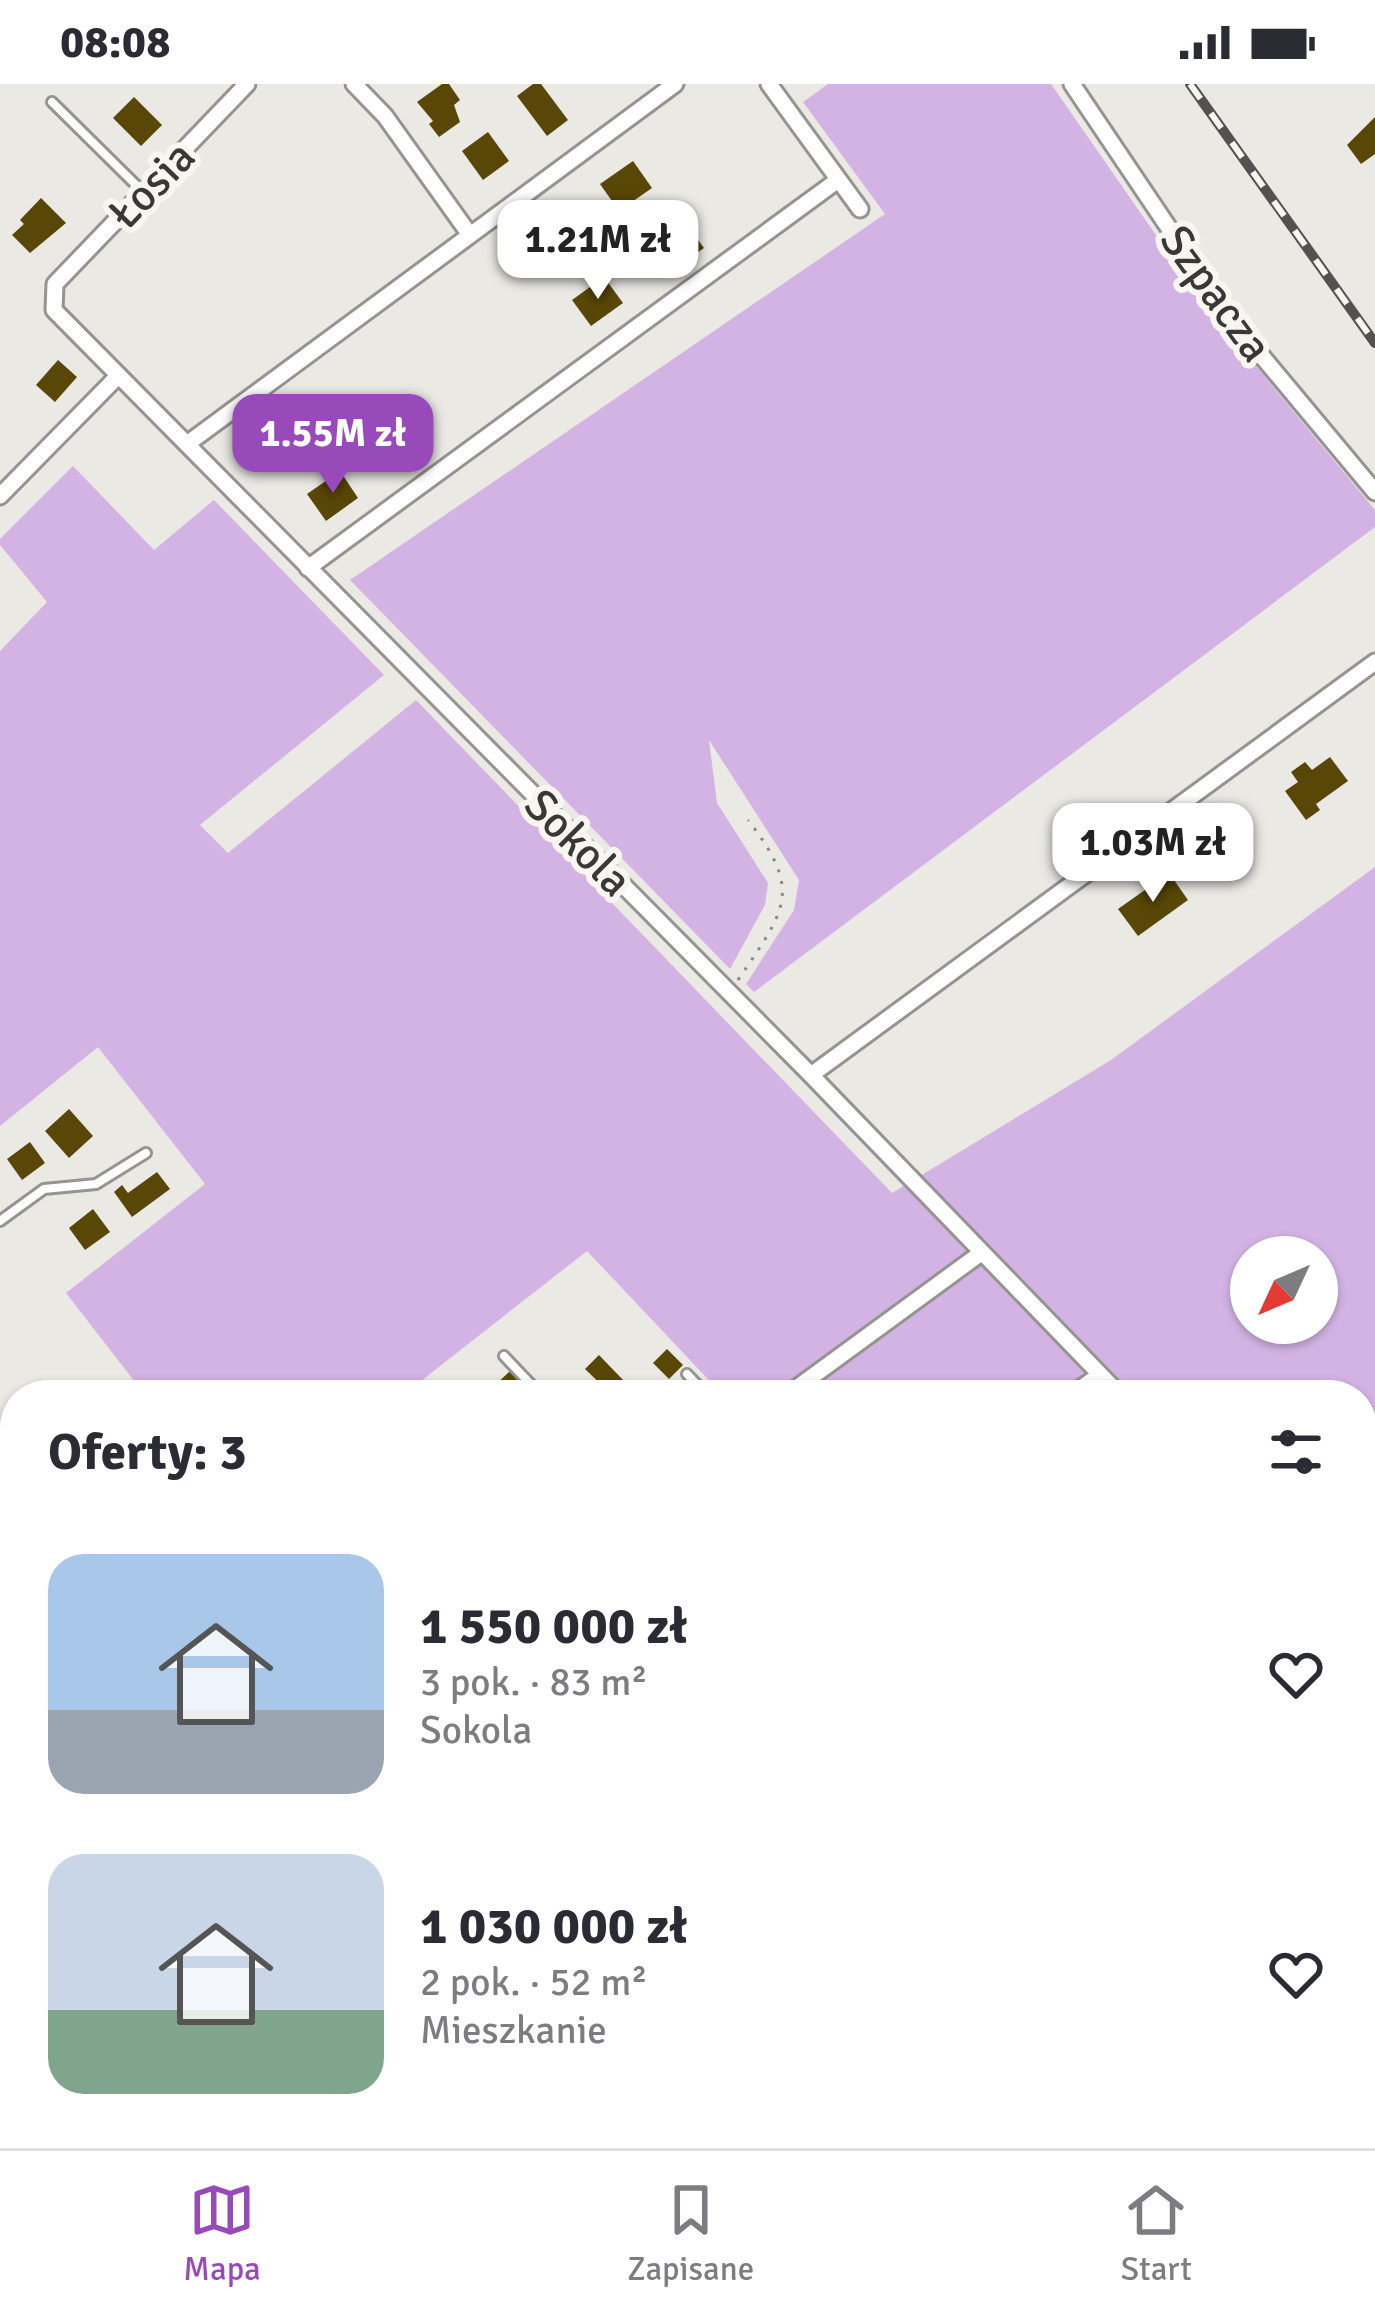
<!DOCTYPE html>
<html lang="pl">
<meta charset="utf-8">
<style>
:root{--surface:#fff;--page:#f2f2f3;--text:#2b2b33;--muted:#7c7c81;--line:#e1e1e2;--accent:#984abb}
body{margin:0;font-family:Signika,sans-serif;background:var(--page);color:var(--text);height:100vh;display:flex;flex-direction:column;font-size:45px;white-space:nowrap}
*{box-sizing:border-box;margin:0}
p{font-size:39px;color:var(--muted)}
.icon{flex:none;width:66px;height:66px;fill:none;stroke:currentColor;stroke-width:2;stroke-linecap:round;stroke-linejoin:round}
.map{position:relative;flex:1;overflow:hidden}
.details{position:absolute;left:0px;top:1296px;width:1377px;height:768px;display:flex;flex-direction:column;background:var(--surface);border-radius:48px 48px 0 0;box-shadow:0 3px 9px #0004}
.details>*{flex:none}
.needle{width:78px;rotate:226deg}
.controls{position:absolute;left:1230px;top:1152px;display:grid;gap:24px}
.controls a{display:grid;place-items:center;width:108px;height:108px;border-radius:50%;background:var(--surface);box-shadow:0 3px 9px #0004;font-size:60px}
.price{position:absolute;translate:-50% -102px;padding:0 27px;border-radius:24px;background:#fff;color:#222;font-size:39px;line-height:78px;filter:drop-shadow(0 3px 6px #0008)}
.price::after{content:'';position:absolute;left:50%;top:72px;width:36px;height:27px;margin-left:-18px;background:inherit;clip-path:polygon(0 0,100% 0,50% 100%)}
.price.on{background:var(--accent);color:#fff}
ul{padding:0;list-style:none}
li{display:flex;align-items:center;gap:36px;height:300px;padding:0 48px}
li span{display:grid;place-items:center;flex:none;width:336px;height:240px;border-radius:36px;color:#555}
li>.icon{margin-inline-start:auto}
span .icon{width:144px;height:144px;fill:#fffc;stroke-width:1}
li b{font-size:51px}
h2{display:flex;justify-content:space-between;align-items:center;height:144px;padding:0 48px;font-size:51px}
.status{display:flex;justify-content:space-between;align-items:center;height:84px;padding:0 60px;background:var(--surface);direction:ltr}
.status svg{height:33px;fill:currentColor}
.dock{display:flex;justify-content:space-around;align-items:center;height:168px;border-top:3px solid var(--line);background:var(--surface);font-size:33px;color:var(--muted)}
.dock a{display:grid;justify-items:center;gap:6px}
.dock .on{color:var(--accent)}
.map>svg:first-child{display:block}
</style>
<div class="status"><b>08:08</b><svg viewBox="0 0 49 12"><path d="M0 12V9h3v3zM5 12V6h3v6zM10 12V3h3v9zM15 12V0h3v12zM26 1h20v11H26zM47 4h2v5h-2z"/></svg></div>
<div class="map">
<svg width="1375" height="2064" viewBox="0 0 1375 2064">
<rect width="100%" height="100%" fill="#ebe9e4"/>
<g fill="#d3b3e4" fill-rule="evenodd">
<polygon points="828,0 1051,0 1199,213 1375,426 1375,443 754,908 746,900 794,826 799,796 709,656 717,719 768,799 765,821 730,885 350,496 885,130 803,18"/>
<path d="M73,382L154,466L214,416L384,591L200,741L228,769L416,616L892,1109L1111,976L1375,783V1383L1362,1417V1311H723L587,1167L403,1311H145L66,1209L205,1100L98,963L0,1042V567L47,518L0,461V455ZM1251,1173H1317V1239H1251Z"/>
<polygon points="1362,1765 1375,1782 1375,2064 1159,2064 1165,2049 1362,2049"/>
<polygon points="224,2049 462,2049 441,2064 239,2064"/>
<polygon points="618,2049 1046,2049 1023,2064 629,2064"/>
</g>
<g fill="#594707">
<polygon points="442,0 449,0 460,16 454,21 460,38 439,53 429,40 433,37 417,18"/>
<polygon points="533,0 541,0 568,36 547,52 517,12"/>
<polygon points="134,13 162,41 141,62 113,34"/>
<polygon points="1375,33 1375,70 1361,80 1347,61"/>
<polygon points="488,48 509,77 483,96 462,67"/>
<polygon points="633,77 652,104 619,127 600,100"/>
<polygon points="41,114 66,139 30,169 12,151 24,140 20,136"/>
<polygon points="685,138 704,164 672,187 653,161"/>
<polygon points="604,193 623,219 591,242 572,216"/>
<polygon points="58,276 77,293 55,318 36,301"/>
<polygon points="410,321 429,348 397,371 378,344"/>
<polygon points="340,387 358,414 326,437 307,410"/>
<polygon points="1330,673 1348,697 1316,720 1320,726 1306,736 1285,707 1298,698 1291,688 1305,678 1312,686"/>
<polygon points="1169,789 1188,816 1138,852 1118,825"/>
<polygon points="69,1025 93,1052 69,1074 45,1047"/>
<polygon points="30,1058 45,1079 22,1096 7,1075"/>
<polygon points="157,1088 170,1105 132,1133 114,1108 122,1101 128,1109"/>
<polygon points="93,1125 110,1148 85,1166 69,1144"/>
<polygon points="667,1265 683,1281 669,1295 653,1279"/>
<polygon points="599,1271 625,1298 612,1311 585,1285"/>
<polygon points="512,1285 523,1297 508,1311 497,1311 491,1305"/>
</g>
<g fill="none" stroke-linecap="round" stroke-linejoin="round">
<defs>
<g id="lane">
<polyline points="52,18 142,107"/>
<polyline points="0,1137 44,1105 96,1100 146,1069"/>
<polyline points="504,1272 541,1311"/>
<polyline points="687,1290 707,1311"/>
<polyline points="620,1308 623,1311"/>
<polyline points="0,1598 15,1588"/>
</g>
<g id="street">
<polyline points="247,0 55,200 54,226 811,991 1120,1311"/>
<polyline points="354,0 385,32 470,151"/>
<polyline points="769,0 860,125"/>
<polyline points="1072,0 1226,229 1375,408"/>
<polyline points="187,360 675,0"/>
<polyline points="0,412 118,292"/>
<polyline points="308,484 838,96"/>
<polyline points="811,991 1375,578"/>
<polyline points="787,1311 981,1169"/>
<polyline points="1071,1311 1100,1291"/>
<polyline points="1362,1614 1375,1604"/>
<polyline points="1362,1734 1375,1751"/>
<polyline points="0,1740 15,1730"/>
<polyline points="0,1870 15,1860"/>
<polyline points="24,2064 40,2049"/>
</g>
<g id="secondary">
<polyline points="1362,1488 1375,1454"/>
<polyline points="1133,2064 1139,2049"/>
</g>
<g id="primary">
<polyline points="0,1883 15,1899"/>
<polyline points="164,2049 178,2064"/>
</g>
</defs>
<use href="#lane" stroke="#969490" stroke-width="14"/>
<use href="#street" stroke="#969490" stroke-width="21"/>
<use href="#secondary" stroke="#969490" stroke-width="27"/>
<use href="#primary" stroke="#969490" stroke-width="30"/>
<g stroke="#8a8885" stroke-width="3" stroke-dasharray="3 9" stroke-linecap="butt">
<path d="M738,896C785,826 804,808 748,736"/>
<polyline points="1362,1522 1368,1507"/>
<polyline points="205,2049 220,2064"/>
<polyline points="415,2064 435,2049"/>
</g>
<use href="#lane" stroke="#fff" stroke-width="8"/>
<use href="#street" stroke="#fff" stroke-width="15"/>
<use href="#secondary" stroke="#fff" stroke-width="21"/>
<use href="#primary" stroke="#fff" stroke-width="24"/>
<defs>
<polyline id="rail" points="1190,0 1375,259"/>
</defs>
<use href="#rail" stroke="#535250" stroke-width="10"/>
<use href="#rail" stroke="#f8f6f1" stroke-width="6" stroke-dasharray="18" stroke-linecap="butt"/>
</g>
<g text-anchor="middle" stroke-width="12" stroke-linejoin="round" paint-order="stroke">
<g font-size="45" fill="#393836" stroke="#f8f6f1">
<text transform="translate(151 100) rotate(-46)" y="16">Łosia</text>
<text transform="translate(1217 209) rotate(54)" y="16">Szpacza</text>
<text transform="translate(579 758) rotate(45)" y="16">Sokola</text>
</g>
</g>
</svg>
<div class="controls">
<a><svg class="needle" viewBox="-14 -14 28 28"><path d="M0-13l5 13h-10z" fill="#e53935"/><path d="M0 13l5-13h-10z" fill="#7c7c81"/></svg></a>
</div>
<b class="price" style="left:598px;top:218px">1.21M zł</b>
<b class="price on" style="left:333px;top:412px">1.55M zł</b>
<b class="price" style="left:1153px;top:821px">1.03M zł</b>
<section class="details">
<h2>Oferty: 3<svg class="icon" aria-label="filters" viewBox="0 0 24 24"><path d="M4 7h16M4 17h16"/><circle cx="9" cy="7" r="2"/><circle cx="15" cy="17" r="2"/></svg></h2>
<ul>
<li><span style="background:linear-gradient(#a9c7e8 65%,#9aa5b1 0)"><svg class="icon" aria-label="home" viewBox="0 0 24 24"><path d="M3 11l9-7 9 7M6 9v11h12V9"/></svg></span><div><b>1 550 000 zł</b><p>3 pok. · 83 m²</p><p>Sokola</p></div><svg class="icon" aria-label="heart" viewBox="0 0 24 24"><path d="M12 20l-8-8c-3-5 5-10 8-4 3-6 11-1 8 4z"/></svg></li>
<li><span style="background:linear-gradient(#c9d6e8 65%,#7fa58c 0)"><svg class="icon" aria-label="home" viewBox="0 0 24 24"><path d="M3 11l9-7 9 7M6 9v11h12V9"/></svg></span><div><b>1 030 000 zł</b><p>2 pok. · 52 m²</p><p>Mieszkanie</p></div><svg class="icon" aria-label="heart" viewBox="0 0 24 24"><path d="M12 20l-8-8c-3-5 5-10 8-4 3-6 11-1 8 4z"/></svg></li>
</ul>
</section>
</div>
<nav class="dock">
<a class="on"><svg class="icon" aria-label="map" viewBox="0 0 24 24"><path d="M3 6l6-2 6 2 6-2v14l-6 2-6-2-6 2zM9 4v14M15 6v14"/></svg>Mapa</a>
<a><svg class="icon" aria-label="saved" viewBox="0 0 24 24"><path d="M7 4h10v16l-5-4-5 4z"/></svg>Zapisane</a>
<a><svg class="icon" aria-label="home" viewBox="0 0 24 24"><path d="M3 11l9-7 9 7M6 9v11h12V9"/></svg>Start</a>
</nav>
